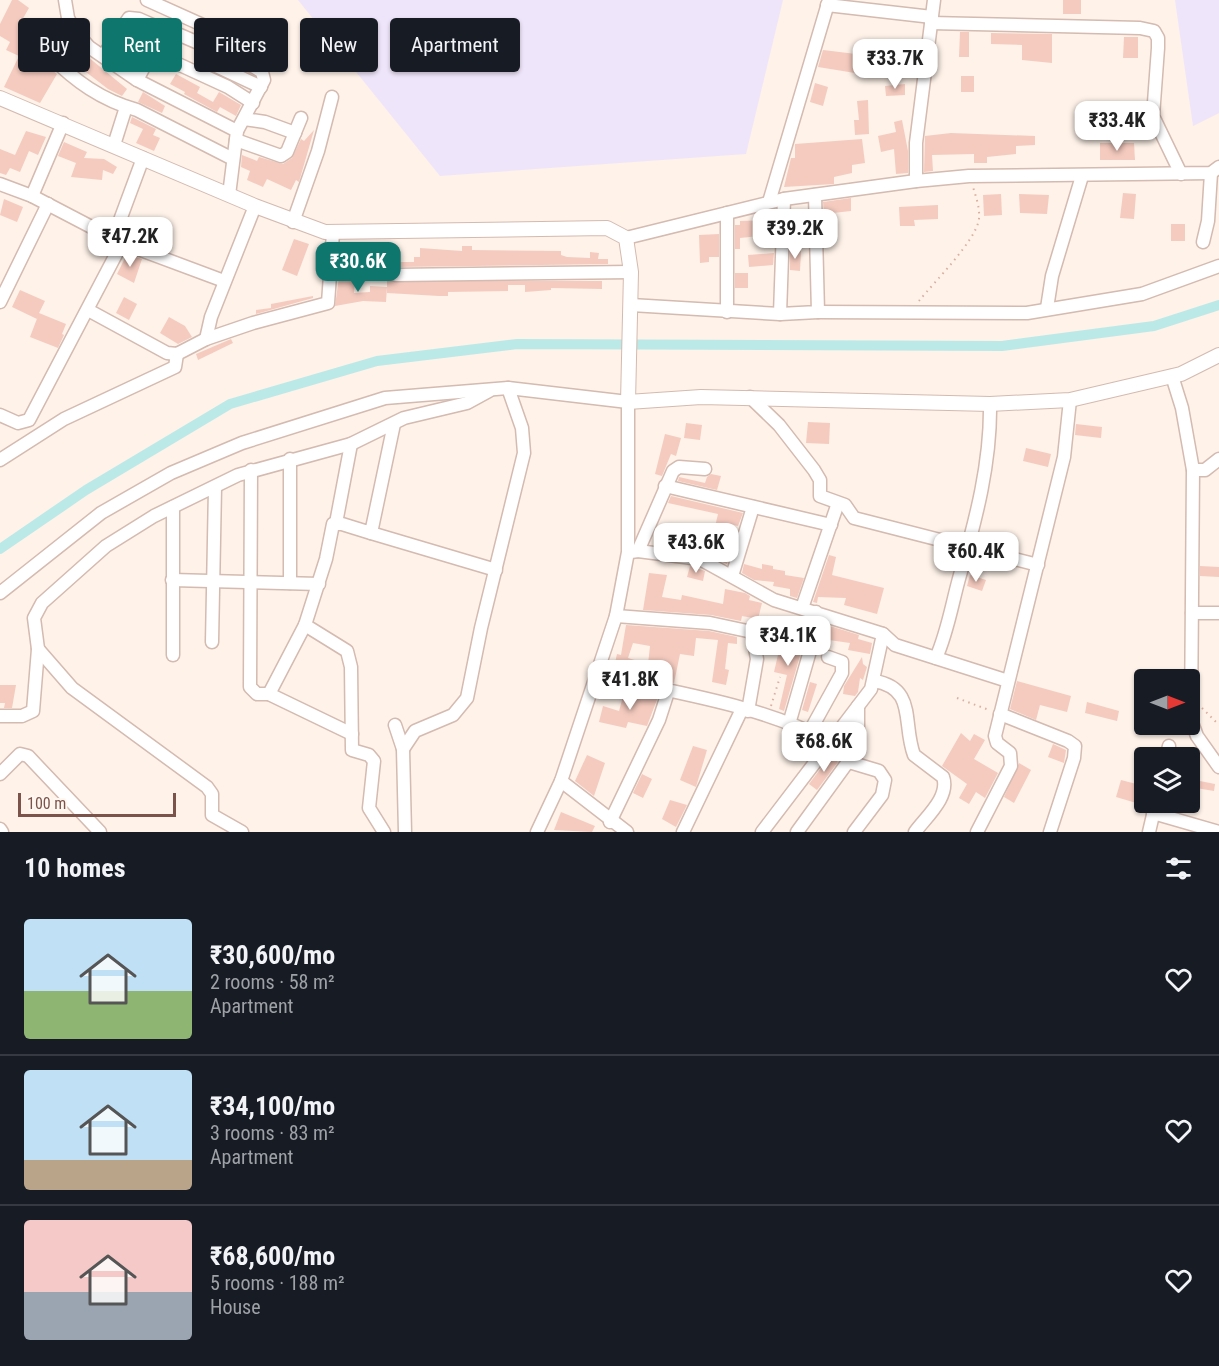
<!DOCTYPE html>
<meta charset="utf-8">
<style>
:root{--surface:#171b24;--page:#20242c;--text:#f1f3f6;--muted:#9ea1a6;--line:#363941;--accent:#0f766e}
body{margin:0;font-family:"Roboto Condensed",sans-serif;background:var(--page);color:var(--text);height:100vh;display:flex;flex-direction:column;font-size:22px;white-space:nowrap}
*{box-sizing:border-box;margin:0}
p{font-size:20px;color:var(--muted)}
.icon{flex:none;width:33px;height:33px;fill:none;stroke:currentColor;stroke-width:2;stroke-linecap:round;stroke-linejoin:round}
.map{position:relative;height:832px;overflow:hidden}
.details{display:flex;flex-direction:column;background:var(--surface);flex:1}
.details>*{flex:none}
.hud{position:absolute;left:18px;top:18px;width:600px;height:54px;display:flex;gap:12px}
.needle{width:39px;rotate:90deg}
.buttons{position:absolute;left:1134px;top:669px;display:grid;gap:12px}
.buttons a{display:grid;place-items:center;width:66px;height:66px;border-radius:6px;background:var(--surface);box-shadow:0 2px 4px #0004;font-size:30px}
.scale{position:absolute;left:18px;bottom:15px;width:158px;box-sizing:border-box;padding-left:6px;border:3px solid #7b534a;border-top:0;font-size:16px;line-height:21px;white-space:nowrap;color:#7b534a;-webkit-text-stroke:4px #fff7f0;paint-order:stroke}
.price{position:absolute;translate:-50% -51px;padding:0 14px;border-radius:12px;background:#fff;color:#222;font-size:20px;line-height:39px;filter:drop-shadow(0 2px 3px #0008)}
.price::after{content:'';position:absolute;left:50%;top:36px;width:18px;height:14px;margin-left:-9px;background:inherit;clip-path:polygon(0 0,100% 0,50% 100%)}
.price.active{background:var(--accent);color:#fff}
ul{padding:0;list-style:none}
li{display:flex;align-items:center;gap:18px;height:150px;padding:0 24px}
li+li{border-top:2px solid var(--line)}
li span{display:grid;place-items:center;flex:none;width:168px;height:120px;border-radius:6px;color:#555}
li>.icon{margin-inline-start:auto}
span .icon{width:72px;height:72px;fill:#fffc;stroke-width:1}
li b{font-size:26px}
h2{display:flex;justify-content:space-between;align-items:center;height:72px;padding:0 24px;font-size:26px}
.tag{padding:0 21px;border-radius:6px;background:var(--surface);box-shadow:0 2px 4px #0004;font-size:21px;line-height:54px}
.tag.active{background:var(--accent);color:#fff}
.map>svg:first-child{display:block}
</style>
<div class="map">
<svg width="1219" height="832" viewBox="0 0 1219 832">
<rect width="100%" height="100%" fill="#fef2e9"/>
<g fill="#efe5fa">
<polygon points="298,0 783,0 746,154 440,176"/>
<polygon points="1175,0 1219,0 1219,113 1193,126"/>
</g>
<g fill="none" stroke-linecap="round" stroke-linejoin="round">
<polyline stroke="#bbe9e8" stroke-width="10" points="0,549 86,490 230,404 377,361 517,344 1002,346 1154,326 1219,305"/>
</g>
<g fill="#f5cbbf" fill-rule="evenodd">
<polygon points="12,0 18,0 29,8 22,20 45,32 49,37 41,52 41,61 57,74 40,103 4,87 19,56 6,50 10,42 0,36 0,24"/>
<rect x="1063" y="0" width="18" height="14"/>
<polygon points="143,30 152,34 137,62 125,54 122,59 114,54 121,44 126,47 135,35 139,38"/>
<polygon points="960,32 969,32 969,57 959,57"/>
<polygon points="991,33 1052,34 1052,63 1022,60 1022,45 991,44"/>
<polygon points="1124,37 1138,37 1138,58 1123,58"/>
<polygon points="823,50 856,54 855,73 818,67"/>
<polygon points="82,52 127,89 122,96 108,89 73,62"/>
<polygon points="176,74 200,87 197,93 213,102 219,92 241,105 236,116 220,107 217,112 184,94 185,92 170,84"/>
<rect x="961" y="76" width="13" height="16"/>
<polygon points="815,83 828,87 823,106 810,102"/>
<polygon points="905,84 905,95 886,96 885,86"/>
<polygon points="143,92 165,106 162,113 138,102"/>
<polygon points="868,100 869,134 855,135 854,120 859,120 857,101"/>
<polygon points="132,117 156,129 153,135 160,138 154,151 136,143 143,129 130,123"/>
<polygon points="902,120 908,151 908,173 896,174 894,149 881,152 878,136 896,132 894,122"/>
<polygon points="314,130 299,182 296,180 291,190 267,179 263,187 247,180 250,171 241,167 242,155 257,161 259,157 283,164 292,158 301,139 304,141"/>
<polygon points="26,131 46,137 38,155 29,151 20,172 10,168 6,175 0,173 0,149 15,155"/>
<polygon points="951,133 1035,136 1035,145 1016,146 1016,154 987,157 987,163 974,163 974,154 932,155 933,171 924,172 925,136"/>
<polygon points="862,139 865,163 852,165 852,173 834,177 834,184 784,187 791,158 795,158 795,144"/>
<polygon points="64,142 87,152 84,158 104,159 117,167 113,174 103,170 102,180 71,177 76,163 58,156"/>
<polygon points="1100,143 1134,143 1135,160 1100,160"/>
<polygon points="1123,193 1136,194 1134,219 1120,218"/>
<polygon points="1001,194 1002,215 984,216 983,195"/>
<polygon points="1019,194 1049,195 1047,214 1020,213"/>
<polygon points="851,198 851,211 824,214 823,202"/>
<polygon points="4,199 23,207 17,222 0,215"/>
<polygon points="938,205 938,219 914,220 915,226 900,226 899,207"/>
<polygon points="801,211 802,235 791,235 792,212"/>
<polygon points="768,220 769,235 740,238 740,249 735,249 735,225 740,225 740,221"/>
<rect x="1171" y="224" width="14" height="17"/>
<polygon points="719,234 719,257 709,257 709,262 700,263 699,235"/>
<polygon points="294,239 309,244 297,276 282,270"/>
<polygon points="462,246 472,246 472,250 561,251 561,255 567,257 590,258 590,252 599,253 598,259 608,259 608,264 397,267 381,261 341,261 341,247 378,247 378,252 391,252 391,262 414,262 414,257 420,257 420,248 462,251"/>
<polygon points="790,250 801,251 800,271 790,270"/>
<polygon points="774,253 773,265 749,267 748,255"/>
<polygon points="127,254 142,259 134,283 117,274"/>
<rect x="735" y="273" width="13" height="15"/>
<polygon points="339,277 355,278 354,293 370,292 370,286 387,287 386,302 363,301 335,306"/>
<polygon points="387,281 602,281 602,289 551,288 551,290 525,292 525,285 508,285 508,291 448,292 448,296 439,296 387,293"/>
<polygon points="20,290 45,301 39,313 66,324 62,334 64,335 58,348 30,337 38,316 37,319 12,307"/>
<polygon points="313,296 313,298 256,314 256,310 271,308 271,304"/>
<polygon points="124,297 137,304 129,320 116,313"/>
<polygon points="169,317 185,326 192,337 178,344 160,333"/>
<polygon points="231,339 233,343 198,360 196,354"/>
<polygon points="808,422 830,423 829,444 806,443"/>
<polygon points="686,423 702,425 700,440 684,438"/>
<polygon points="1076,424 1102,427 1101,438 1075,435"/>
<polygon points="665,434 681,438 676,456 671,454 662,476 655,474"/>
<polygon points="1026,448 1051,454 1048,467 1023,461"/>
<polygon points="711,474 721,476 717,490 678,481 679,477 705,483 707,477"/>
<polygon points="671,496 743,513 738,526 726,523 722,541 712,539 718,514 668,503"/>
<polygon points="667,529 693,535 692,545 667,544"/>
<polygon points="723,541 733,544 727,564 718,560"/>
<polygon points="829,555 836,557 832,575 884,588 877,614 844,605 846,598 818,597 817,603 813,602"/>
<polygon points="744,564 762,569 762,564 773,566 773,569 785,571 785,575 804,578 797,598 790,596 790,589 773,586 774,582 754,580 742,573"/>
<polygon points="690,566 705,571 703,581 687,577"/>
<polygon points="1200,566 1219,567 1219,577 1200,576"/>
<polygon points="649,573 667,575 662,597 681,600 682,595 723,604 725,589 745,593 750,596 749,600 762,603 758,619 742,616 741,621 711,615 643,610"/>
<polygon points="970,575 986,580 982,591 967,586"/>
<path d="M626,625L709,631L737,637V644L728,643L725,669L729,670L726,685L712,682L718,640L696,638L694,656L680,654L674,683L618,671L619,669L614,667L617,654L621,655ZM633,643L650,646L648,664L628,658Z"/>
<polygon points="830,626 859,635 858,639 872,643 870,654 848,650 850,643 829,640"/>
<polygon points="781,642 801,646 804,642 784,711 779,709 787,675 774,672"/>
<polygon points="862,657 863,664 867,667 863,680 860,678 858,692 855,696 843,694 844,686"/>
<polygon points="1017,681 1071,696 1067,712 1040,705 1036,720 1010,709"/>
<polygon points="810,682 817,684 808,712 802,710"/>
<polygon points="0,685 16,685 12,708 4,708 5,703 0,703"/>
<polygon points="624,693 641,697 642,693 658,697 647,726 628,722 626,728 599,722 603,706 619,711"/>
<polygon points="1087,702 1119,711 1117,721 1085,713"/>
<polygon points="961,733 970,741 974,734 985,740 974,759 998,773 985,798 976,792 969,804 959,798 967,784 942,766"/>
<polygon points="1053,744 1066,750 1064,763 1048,757"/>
<polygon points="693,746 707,750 696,787 680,780"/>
<polygon points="587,755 605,763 594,796 575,781"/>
<polygon points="830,756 838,762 817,790 809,784"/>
<polygon points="1019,763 1031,770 1014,803 1004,797"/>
<polygon points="642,774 652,779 643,798 633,793"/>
<polygon points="1190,779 1215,784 1214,791 1190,787"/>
<polygon points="1121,780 1144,786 1143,805 1116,797"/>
<polygon points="670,800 687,805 676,827 662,819"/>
<polygon points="561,812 595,826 592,832 554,830"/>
</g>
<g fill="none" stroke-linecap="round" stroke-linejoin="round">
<defs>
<g id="minor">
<polyline points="65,0 68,18 75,31 89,47 137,80 237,131 229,195"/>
<polyline points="147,0 267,54"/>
<polyline points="827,5 932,17"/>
<polyline points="931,23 1140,28 1154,31 1158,38 1158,48 1153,116 1181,174"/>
<polyline points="208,47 206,56 212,64 261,87"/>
<path d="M49,55C75,81 101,100 137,110L233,159"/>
<polyline points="103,56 129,18 139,19 164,30"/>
<polyline points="147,60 178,64 228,87 253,103"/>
<polyline points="137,80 164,30 173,32 254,67 262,72 264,80 237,131"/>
<polyline points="244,119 265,122 295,133"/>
<polyline points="236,140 281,156 287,152 301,118"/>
<polyline points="114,145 126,107"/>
<polyline points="916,181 916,143 934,0"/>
<polyline points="0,184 32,196 122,243 224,281"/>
<polyline points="32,196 63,123"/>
<polyline points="769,202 829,0"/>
<polyline points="293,222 318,151 332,97"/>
<polyline points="626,238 784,199 916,181 969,176 1211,173 1219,167"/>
<polyline points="113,239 143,158"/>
<polyline points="1203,242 1208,221 1211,173"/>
<polyline points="331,269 374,270 396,275 631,272"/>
<polyline points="0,302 48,204"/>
<polyline points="631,305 780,314 818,312 815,195"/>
<polyline points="1047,308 1052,276 1082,176"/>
<polyline points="88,310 167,353 177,354 206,339 253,323 328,303 333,233"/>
<polyline points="727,312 727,213"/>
<polyline points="818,312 1027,313 1142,294 1219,266"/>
<polyline points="780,314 784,199"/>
<polyline points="206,339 211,317 255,206"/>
<polyline points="1172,376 1182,408 1193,470 1191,720 1197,736 1219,767"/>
<polyline points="750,397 779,425 814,470 820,480 820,496 845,505 854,518 1038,565"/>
<polyline points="0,415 18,423 29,420 122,243"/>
<polyline points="290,459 290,583"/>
<polyline points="0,460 64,419 175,367 177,354"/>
<polyline points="251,470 250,687 257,694 269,694"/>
<polyline points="1193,470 1205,470 1219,459"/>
<polyline points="665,486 831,525"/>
<polyline points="336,523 351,444"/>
<polyline points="371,533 496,570"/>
<polyline points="638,551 700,559 774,600 883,634 895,645 1008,681"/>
<polyline points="631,552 638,551 673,471 679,467 705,469"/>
<polyline points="732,576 753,507"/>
<polyline points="172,580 319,584"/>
<polyline points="0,593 101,513 171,473 242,443 385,398 508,388 628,402 628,552 616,616 561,781 627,832"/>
<polyline points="802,608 838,503"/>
<polyline points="1192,613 1219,613"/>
<polyline points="616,616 710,623 752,632 757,659 748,711"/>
<polyline points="305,625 347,651 351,667 352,750 369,755 374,761 369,808 384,832"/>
<polyline points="212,642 215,488"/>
<polyline points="38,649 72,688 207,787 212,794 212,815 242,832"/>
<polyline points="173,655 173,507"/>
<path d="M936,658C948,631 952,603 960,575C976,519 991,462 990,404"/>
<path d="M597,675C674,693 759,704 830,742"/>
<path d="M874,681C917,688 902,723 914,755L943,777C950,797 926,817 915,832"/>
<polyline points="1000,714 1068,741 1075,746 1074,758 1050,832"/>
<polyline points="0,716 22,716 33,711 38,649 34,618 42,603 106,546 154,516 238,475 351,444 404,418 467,403 489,391"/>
<polyline points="789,724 814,637 816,612"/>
<polyline points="395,725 403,749 405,832"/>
<polyline points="810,731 842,673 842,662 828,657"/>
<polyline points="352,734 269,694 305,625 326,559 333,524 342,524 371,533 394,424"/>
<polyline points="403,749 415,731 453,715 467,698 481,628 524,453 522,428 508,388"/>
<polyline points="1166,758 1169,746"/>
<polyline points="849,762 879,771 885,780 882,795 854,832"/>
<polyline points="0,774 20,754 28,756 100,832"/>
<polyline points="1153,813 1219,832"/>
<polyline points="610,822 659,720 668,692"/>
<polyline points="0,829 2,832"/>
<polyline points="537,832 561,781"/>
<polyline points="683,832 742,709"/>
<polyline points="762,832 871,689 883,634"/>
<polyline points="797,832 858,748 858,706"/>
<polyline points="977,832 1011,766 1010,753 997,743 995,736 1064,457 1070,400"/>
<polyline points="1149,832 1156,802"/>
</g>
<polyline id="tertiary" points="0,98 255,206 325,232 607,228 626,238 631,272 628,402 701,397 990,404 1070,400 1181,374 1219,355"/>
</defs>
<use href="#minor" stroke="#d4bab0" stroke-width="15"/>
<use href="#tertiary" stroke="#d4bab0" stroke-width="16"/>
<g stroke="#dbaea1" stroke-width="2" stroke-dasharray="1.5 4.5" stroke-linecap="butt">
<path d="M919,301C933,283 976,241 979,219C980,208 976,197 973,187"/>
<polyline points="957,698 989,710"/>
<polyline points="771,706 780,677"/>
<polyline points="1202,708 1219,725"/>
</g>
<use href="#minor" stroke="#fff" stroke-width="12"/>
<use href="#tertiary" stroke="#fff" stroke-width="14"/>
</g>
</svg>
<div class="buttons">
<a><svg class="needle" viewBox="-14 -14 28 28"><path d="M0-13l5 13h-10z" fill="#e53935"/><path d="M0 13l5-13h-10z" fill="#9ea1a6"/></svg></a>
<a><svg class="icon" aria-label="layers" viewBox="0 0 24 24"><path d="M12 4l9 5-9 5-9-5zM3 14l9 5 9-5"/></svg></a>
</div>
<div class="scale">100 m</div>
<b class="price" style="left:895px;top:90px">₹33.7K</b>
<b class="price" style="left:1117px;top:152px">₹33.4K</b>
<b class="price" style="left:795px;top:260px">₹39.2K</b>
<b class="price" style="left:130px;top:268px">₹47.2K</b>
<b class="price active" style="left:358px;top:293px">₹30.6K</b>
<b class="price" style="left:696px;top:574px">₹43.6K</b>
<b class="price" style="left:976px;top:583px">₹60.4K</b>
<b class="price" style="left:788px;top:667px">₹34.1K</b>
<b class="price" style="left:630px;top:711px">₹41.8K</b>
<b class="price" style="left:824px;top:773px">₹68.6K</b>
<div class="hud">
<a class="tag">Buy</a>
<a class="tag active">Rent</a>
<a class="tag">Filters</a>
<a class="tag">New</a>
<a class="tag">Apartment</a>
</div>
</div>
<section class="details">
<h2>10 homes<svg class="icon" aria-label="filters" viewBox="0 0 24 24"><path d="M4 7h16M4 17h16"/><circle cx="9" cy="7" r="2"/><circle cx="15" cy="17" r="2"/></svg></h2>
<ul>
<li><span style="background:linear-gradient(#bfe0f5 60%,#8fb573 0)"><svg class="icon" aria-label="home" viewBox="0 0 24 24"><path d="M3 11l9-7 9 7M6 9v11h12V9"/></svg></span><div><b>₹30,600/mo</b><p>2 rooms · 58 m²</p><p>Apartment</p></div><svg class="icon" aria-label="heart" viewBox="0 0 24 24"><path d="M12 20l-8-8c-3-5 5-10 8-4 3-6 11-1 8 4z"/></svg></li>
<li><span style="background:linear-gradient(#bfe0f5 75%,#b9a48a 0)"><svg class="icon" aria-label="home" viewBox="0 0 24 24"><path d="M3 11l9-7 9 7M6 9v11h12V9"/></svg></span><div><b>₹34,100/mo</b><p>3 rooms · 83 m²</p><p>Apartment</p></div><svg class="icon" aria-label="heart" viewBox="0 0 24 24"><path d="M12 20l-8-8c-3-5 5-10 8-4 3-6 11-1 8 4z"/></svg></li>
<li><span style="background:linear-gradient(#f6c9c9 60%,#9aa5b1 0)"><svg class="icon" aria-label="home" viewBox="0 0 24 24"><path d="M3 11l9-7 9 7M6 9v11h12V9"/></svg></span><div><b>₹68,600/mo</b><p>5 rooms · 188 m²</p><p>House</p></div><svg class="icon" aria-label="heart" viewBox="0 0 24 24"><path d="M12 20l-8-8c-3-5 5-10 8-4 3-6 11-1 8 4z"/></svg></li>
</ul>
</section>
